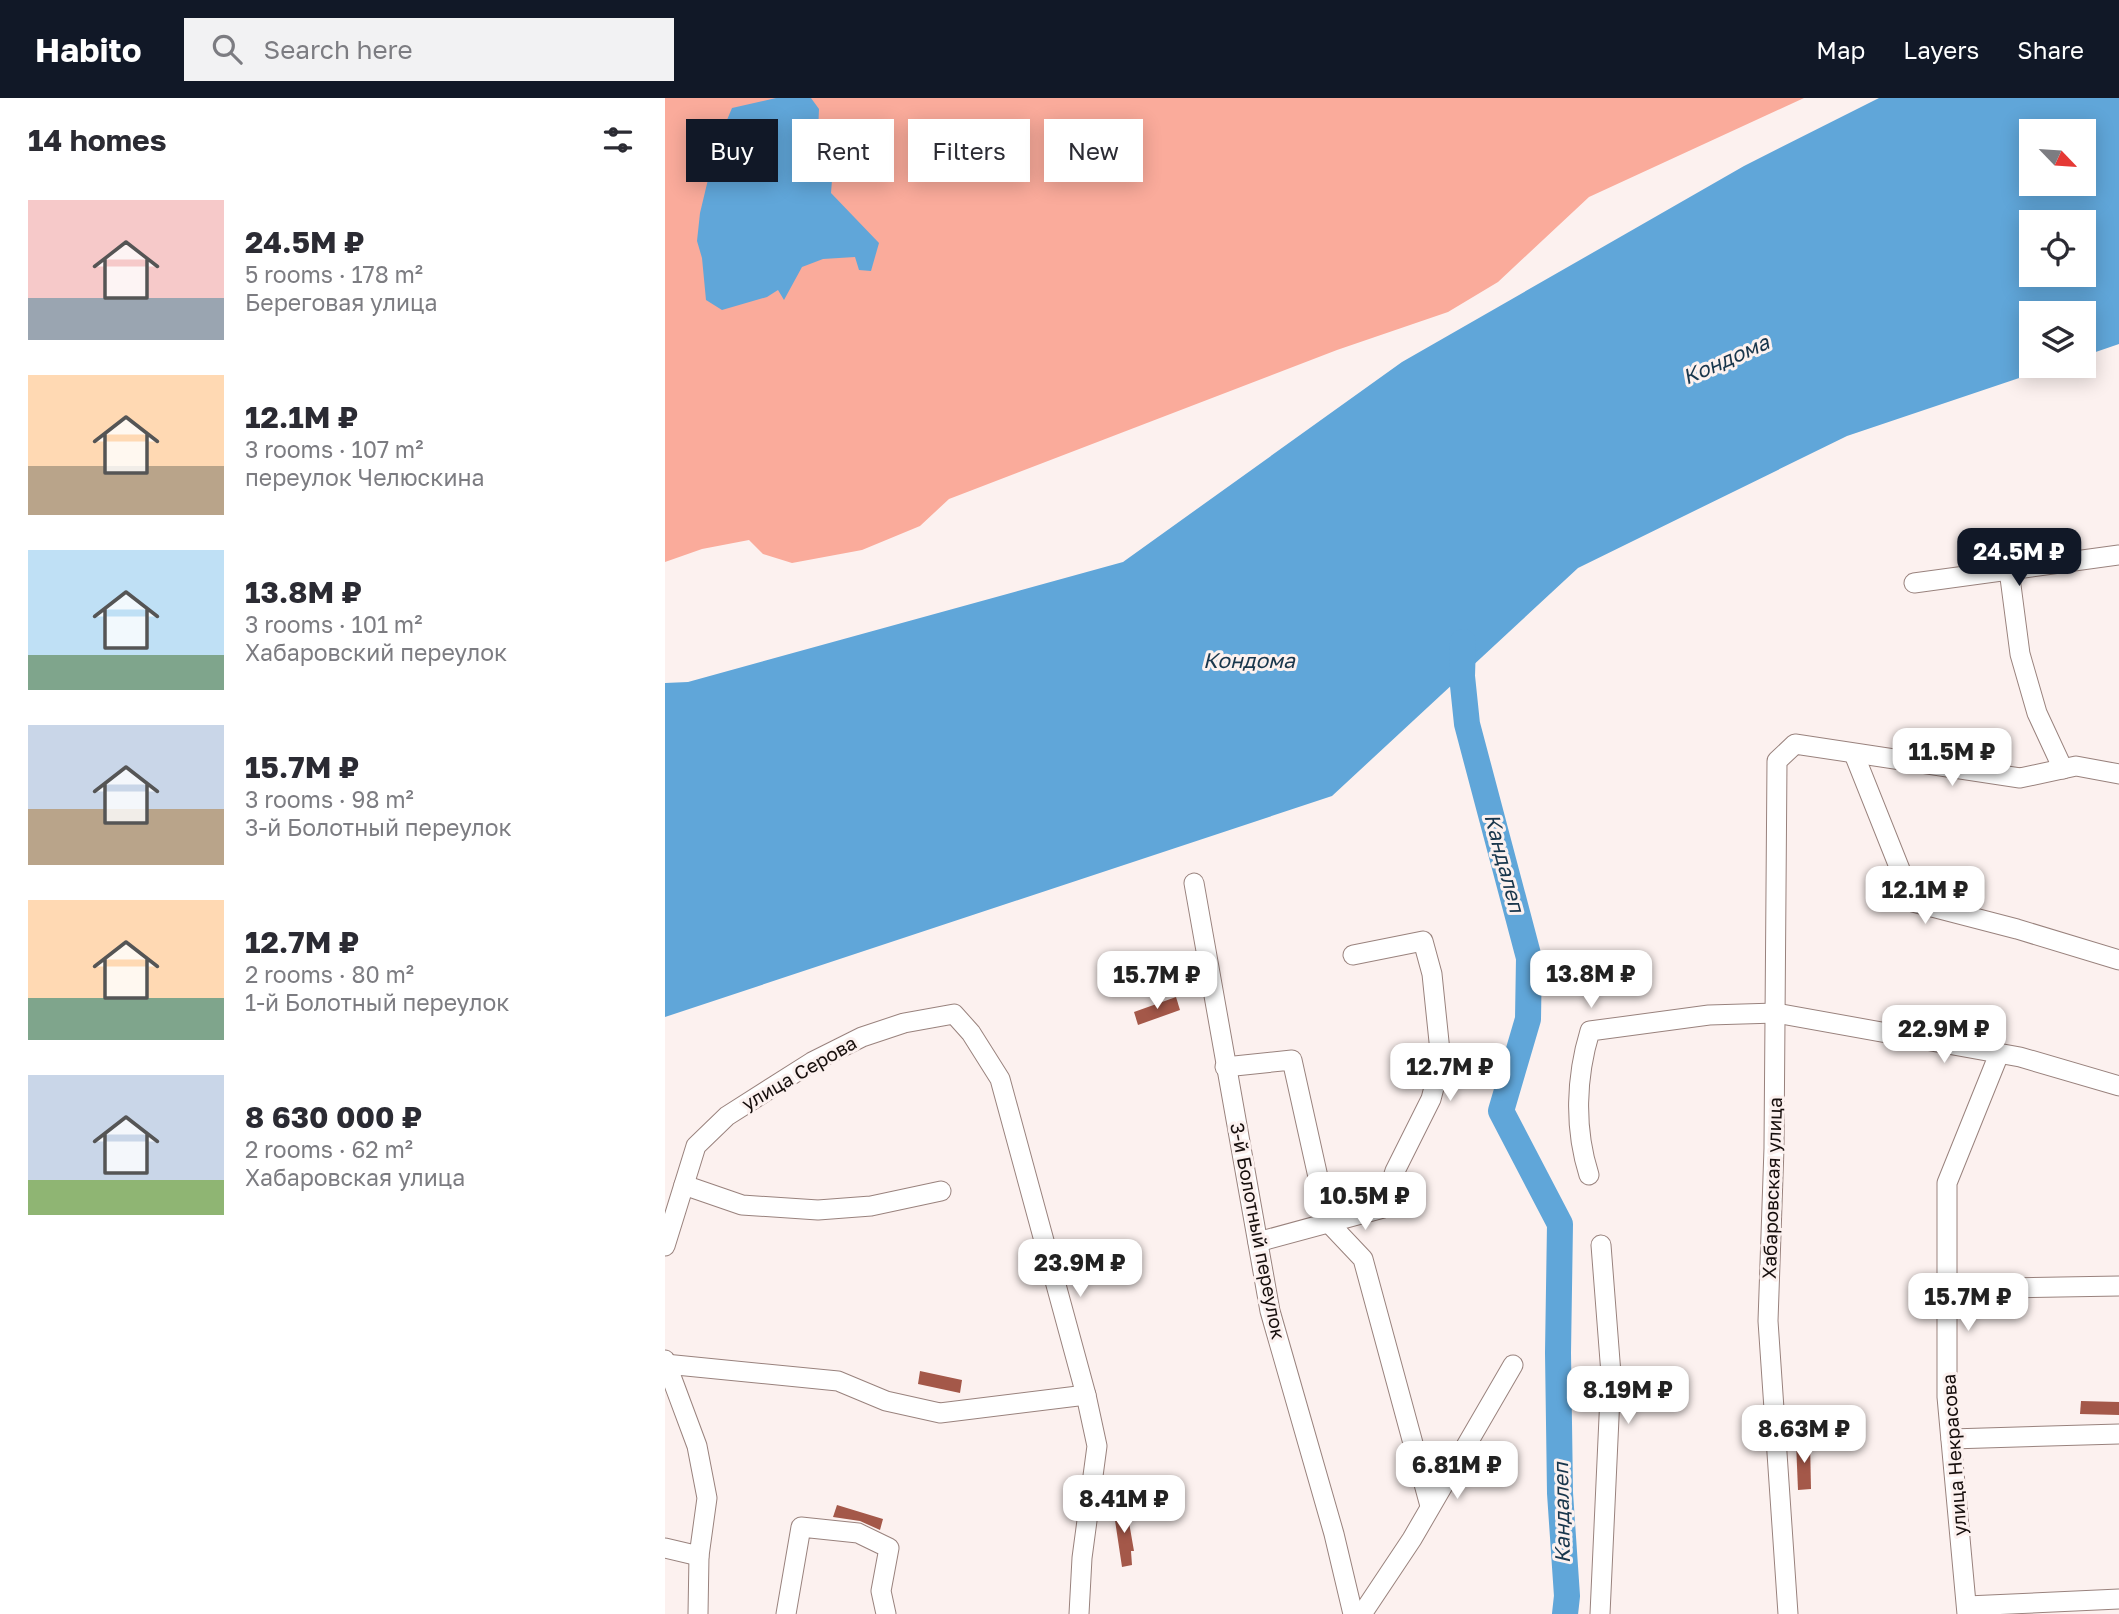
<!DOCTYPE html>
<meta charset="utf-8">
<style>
:root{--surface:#fff;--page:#f2f2f3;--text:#2b2b33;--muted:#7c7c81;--accent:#111827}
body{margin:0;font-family:"Golos Text",sans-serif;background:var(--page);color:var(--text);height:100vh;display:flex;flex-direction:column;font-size:26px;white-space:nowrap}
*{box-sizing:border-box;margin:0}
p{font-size:23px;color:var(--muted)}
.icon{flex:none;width:38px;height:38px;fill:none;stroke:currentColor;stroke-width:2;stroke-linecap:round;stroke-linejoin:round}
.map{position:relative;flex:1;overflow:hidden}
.details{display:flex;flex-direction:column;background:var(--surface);width:665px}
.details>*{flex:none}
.banner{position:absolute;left:21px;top:21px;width:665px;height:63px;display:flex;gap:14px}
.needle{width:46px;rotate:115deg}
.tools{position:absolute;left:1354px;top:21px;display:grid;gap:14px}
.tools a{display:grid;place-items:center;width:77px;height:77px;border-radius:0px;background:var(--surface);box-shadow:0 4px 18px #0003;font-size:35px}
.price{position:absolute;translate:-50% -60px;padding:0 16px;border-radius:14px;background:#fff;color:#222;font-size:23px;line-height:46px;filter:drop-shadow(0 2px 4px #0008)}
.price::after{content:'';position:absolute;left:50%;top:42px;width:21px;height:16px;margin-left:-10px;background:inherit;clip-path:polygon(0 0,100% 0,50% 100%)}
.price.on{background:var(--accent);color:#fff}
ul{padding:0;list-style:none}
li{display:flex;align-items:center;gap:21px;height:175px;padding:0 28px}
li span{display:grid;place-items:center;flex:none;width:196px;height:140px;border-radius:0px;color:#555}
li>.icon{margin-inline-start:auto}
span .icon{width:84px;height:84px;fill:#fffc;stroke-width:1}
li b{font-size:30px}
h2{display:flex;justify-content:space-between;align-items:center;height:84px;padding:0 28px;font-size:30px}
.pill{padding:0 24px;border-radius:0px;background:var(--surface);box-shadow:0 4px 18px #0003;font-size:24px;line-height:63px}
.pill.on{background:var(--accent);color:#fff}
header{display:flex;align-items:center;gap:42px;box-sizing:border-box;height:98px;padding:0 35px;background:var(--accent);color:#fff}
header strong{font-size:33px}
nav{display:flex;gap:38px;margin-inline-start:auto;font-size:24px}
.search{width:490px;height:63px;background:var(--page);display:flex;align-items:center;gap:18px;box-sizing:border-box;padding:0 24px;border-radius:0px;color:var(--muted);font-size:26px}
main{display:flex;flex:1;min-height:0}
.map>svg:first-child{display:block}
</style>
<header>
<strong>Habito</strong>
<div class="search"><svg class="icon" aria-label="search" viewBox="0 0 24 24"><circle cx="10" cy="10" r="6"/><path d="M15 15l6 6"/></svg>Search here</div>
<nav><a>Map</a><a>Layers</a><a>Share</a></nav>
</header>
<main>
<section class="details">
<h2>14 homes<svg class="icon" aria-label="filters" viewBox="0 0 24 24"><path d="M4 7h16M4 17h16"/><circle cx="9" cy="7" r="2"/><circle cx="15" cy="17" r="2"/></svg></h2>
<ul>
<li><span style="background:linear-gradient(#f6c9c9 70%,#9aa5b1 0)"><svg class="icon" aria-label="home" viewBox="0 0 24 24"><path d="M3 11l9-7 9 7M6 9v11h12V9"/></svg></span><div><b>24.5M ₽</b><p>5 rooms · 178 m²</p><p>Береговая улица</p></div></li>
<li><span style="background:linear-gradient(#ffd9b3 65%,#b9a48a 0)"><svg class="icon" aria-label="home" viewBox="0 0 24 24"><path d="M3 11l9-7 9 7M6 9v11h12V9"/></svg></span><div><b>12.1M ₽</b><p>3 rooms · 107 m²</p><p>переулок Челюскина</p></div></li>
<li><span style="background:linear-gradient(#bfe0f5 75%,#7fa58c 0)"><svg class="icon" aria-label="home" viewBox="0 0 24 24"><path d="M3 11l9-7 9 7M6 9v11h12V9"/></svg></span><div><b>13.8M ₽</b><p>3 rooms · 101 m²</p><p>Хабаровский переулок</p></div></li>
<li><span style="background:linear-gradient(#c9d6e8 60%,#b9a48a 0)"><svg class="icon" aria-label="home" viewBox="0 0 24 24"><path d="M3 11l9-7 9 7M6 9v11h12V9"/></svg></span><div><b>15.7M ₽</b><p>3 rooms · 98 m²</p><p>3-й Болотный переулок</p></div></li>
<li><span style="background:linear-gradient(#ffd9b3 70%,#7fa58c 0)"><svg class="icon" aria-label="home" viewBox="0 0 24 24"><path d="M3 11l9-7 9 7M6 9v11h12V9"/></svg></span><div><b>12.7M ₽</b><p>2 rooms · 80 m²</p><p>1-й Болотный переулок</p></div></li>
<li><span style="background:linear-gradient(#c9d6e8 75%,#8fb573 0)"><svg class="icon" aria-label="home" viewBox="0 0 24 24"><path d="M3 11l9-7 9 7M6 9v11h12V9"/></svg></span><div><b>8 630 000 ₽</b><p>2 rooms · 62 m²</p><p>Хабаровская улица</p></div></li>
</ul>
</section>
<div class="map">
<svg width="1454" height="1516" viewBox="0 0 1454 1516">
<rect width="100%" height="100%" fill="#fcf1ef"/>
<polygon fill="#faab9b" points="0,0 1139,0 924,99 833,184 783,214 672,252 284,401 255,428 197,452 127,465 98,456 84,442 37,451 0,464"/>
<g fill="#60a6d9" fill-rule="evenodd">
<polygon points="111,0 146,0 154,11 153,35 169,56 166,95 214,145 206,173 194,172 190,159 158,161 137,169 119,202 113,192 102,199 57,212 41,202 37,160 32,143 35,115 51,48 67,10"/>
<path d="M1214,0H1454V246L1419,258V215H1367V268H1390L1182,338L913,470L667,698L0,919V585L23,584L458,464L737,264L1079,68ZM1367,33H1419V86H1367ZM1367,124H1419V177H1367Z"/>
</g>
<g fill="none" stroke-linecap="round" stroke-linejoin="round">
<polyline stroke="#60a6d9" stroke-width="26" points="798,544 797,578 802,626 864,860 863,921 836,1013 895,1126 893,1255 895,1395 902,1498 900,1516"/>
</g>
<g fill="#a45849">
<polygon points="511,899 515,912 473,927 469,914"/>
<polygon points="255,1273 297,1282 295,1295 253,1286"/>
<polygon points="1416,1303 1454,1304 1454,1317 1415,1316"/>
<polygon points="1145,1343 1146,1391 1133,1392 1131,1344"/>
<polygon points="172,1407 218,1421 215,1432 195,1423 168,1419"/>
<polygon points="461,1407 469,1453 466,1453 467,1467 457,1469 448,1409"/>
</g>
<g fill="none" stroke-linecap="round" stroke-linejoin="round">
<defs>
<g id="minor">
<polyline points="1344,472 1355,556 1372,615 1398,671"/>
<polyline points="1249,485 1454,457"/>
<polyline points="1189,656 1248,804 1352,831 1454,862"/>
<polyline points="529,785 605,1213 669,1436 688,1516"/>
<polyline points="560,969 627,962 663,1124 698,1161 765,1408"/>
<path d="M924,1077C909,1030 911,979 925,933L1044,917L1111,915L1355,959L1454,988"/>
<polyline points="19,1087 77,1107 153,1112 206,1108 276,1093"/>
<polyline points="593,1144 718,1110 730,1073 766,1001 776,963 767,876 758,843 688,857"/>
<polyline points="0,1148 31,1048 62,1018 147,964 197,939 239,925 289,916 306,935 335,981 421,1297 432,1348 417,1460 414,1516"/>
<polyline points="1283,1191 1454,1188"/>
<polyline points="0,1262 32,1348 42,1400 34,1458 33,1516"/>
<polyline points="0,1266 173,1283 221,1303 275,1315 421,1297"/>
<polyline points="1286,1341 1454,1336"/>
<polyline points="0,1450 34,1458"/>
<polyline points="1302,1508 1454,1501"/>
<polyline points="121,1516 136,1429 193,1435 224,1450 216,1493 221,1516"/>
<polyline points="697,1516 747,1441 848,1267"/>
<polyline points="935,1516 946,1276 936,1147"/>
<polyline points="1123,1516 1103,1223 1109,1050 1112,663 1130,646 1355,680 1411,668 1454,676"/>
<polyline points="1302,1516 1282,1299 1282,1085 1334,956"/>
</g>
</defs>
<use href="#minor" stroke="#99827d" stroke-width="21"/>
<use href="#minor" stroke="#fff" stroke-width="19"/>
</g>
<g text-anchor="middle" stroke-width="6" stroke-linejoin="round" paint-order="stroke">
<g font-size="19" fill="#170f0d" stroke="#fcf1ef">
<text transform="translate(134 975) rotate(-30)" y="7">улица Серова</text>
<text transform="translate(1107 1090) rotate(-88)" y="7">Хабаровская улица</text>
<text transform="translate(593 1133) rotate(79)" y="7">3-й Болотный переулок</text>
<text transform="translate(1289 1357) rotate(-94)" y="7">улица Некрасова</text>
</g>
<g font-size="21" font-style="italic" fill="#18364c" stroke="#fcf1ef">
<text transform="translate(1061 262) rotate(-24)" y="7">Кондома</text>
<text x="584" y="570">Кондома</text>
<text transform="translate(839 765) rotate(75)" y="7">Кандалеп</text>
<text transform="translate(897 1415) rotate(-91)" y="7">Кандалеп</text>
</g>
</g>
</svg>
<div class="tools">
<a><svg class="needle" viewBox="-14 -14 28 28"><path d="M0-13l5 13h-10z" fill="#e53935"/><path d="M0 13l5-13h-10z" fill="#7c7c81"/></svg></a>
<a><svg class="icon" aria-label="locate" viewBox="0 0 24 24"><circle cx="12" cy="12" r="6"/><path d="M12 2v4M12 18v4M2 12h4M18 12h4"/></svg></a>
<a><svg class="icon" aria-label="layers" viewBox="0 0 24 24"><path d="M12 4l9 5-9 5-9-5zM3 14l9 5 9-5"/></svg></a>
</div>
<b class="price on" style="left:1354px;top:490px">24.5M ₽</b>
<b class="price" style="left:1287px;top:690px">11.5M ₽</b>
<b class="price" style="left:1260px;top:828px">12.1M ₽</b>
<b class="price" style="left:926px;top:912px">13.8M ₽</b>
<b class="price" style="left:492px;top:913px">15.7M ₽</b>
<b class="price" style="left:1279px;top:967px">22.9M ₽</b>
<b class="price" style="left:785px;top:1005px">12.7M ₽</b>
<b class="price" style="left:700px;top:1134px">10.5M ₽</b>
<b class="price" style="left:415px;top:1201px">23.9M ₽</b>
<b class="price" style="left:1303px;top:1235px">15.7M ₽</b>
<b class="price" style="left:963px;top:1328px">8.19M ₽</b>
<b class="price" style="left:1139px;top:1367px">8.63M ₽</b>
<b class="price" style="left:792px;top:1403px">6.81M ₽</b>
<b class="price" style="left:459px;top:1437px">8.41M ₽</b>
<div class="banner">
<a class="pill on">Buy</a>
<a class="pill">Rent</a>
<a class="pill">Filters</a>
<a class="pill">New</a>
</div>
</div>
</main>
